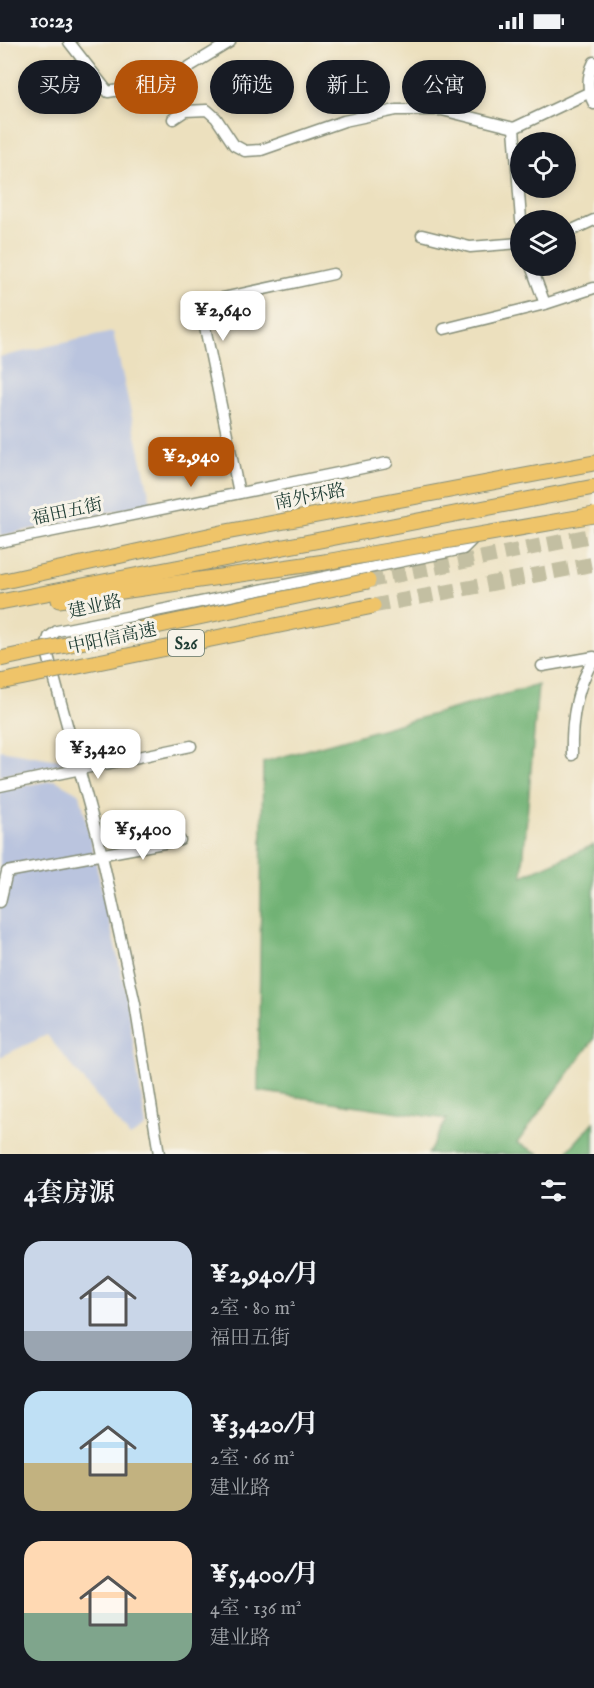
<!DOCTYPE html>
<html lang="zh">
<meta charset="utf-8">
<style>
:root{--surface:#171b24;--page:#242831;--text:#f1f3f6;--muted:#9ea1a6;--accent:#b45309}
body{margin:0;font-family:"IM FELL English","Noto Serif SC",serif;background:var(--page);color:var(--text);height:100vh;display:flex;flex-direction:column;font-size:22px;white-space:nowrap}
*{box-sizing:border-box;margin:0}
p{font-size:20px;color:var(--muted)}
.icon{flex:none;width:33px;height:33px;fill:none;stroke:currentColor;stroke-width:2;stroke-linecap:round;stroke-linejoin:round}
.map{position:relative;height:1112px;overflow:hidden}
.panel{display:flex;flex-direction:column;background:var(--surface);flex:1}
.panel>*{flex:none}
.banner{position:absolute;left:18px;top:18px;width:558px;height:54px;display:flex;gap:12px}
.buttons{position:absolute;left:510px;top:90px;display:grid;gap:12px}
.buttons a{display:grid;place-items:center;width:66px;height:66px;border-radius:50%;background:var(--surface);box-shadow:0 3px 9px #0003;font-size:30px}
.price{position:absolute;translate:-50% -51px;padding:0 14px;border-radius:12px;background:#fff;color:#222;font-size:20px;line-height:39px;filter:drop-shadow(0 2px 3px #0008)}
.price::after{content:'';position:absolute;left:50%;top:36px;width:18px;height:14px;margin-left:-9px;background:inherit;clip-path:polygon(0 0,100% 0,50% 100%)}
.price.selected{background:var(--accent);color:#fff}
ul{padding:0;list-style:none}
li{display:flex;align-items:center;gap:18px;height:150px;padding:0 24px}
li span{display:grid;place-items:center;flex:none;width:168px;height:120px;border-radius:18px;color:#555}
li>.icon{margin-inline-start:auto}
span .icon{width:72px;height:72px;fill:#fffc;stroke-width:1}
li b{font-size:26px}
h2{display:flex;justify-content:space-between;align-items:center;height:72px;padding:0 24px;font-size:26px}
.chip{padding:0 21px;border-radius:27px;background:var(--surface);box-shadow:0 3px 9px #0003;font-size:21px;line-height:54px}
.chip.selected{background:var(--accent);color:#fff}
.status{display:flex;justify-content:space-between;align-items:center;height:42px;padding:0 30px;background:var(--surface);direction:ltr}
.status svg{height:16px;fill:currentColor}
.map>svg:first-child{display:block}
</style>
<div class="status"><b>10:23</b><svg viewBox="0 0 49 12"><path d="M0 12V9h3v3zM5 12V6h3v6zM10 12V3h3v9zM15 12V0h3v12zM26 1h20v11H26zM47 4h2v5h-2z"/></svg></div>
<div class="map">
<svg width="594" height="1112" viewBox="0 0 594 1112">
<rect width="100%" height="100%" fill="#f7f3e8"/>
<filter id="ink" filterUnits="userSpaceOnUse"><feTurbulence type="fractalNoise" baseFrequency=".0167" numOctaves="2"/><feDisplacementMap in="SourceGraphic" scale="12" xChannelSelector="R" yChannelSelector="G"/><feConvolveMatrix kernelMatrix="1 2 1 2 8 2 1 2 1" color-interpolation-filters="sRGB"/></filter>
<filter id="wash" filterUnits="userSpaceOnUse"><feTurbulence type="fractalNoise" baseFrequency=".008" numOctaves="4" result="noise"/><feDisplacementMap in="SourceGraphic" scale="24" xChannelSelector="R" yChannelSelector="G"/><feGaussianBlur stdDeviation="1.35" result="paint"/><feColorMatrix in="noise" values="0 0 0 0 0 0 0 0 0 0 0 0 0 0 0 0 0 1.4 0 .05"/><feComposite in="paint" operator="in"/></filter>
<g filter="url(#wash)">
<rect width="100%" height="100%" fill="#ece0be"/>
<g fill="#bac4de">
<polygon points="113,290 151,461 0,494 0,315"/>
<polygon points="0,708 70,720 0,734"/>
<polygon points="55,738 80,752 125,947 146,1085 130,1095 47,993 0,1015 0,748"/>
</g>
<g fill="#71b275" stroke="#487854" stroke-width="1.5">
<polygon points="538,643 522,834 594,803 594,997 517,1101 540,1112 428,1112 447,1077 258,1049 263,720"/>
<polygon points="594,1080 594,1112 565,1112"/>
</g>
</g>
<g filter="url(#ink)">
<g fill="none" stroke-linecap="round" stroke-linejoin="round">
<g stroke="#c3bfa2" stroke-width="15" stroke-dasharray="15 8" stroke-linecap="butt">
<polyline points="368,539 594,493"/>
<polyline points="373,564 594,522"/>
</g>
<defs>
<g id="minor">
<polyline points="69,0 108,50 164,40 230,0"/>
<path d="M594,20C587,34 587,49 594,62"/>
<polyline points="173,77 185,69 207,68 216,76 234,103 245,109 261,108 344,79 396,68 442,68 514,86 588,51"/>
<polyline points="514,86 521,178"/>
<polyline points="566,191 594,178"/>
<polyline points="422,193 470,205 520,201"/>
<polyline points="531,224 545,262"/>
<polyline points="444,287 545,262 594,246"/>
<polyline points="239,451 200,261 333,232"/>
<polyline points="0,500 387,421"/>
<polyline points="542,624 594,615"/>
<path d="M572,713C571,681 576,645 594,617"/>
<polyline points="0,744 191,704"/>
<polyline points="0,860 7,830 180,798"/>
<polyline points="159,1112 135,962 98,796 46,606 49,595 57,589 463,507 476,494"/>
</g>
<g id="highway">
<polyline points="0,540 226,490 594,421"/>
<polyline points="59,558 325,520"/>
<polyline points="0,560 594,445"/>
</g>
</defs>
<use href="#minor" stroke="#868e79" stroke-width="13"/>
<use href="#highway" stroke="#868e79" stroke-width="17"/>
<use href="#minor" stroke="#fff" stroke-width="10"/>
<use href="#highway" stroke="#efc469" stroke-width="15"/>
<defs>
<g id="highway-bridge">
<polyline points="325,520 594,473"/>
<polyline points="0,617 368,539"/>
<polyline points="0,640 373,564"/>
</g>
</defs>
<use href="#highway-bridge" stroke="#868e79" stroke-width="17" stroke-linecap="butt"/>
<use href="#highway-bridge" stroke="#efc469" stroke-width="15"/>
</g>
</g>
<g text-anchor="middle" stroke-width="6" stroke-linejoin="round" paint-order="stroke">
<rect fill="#f7f3e8" stroke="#60746a" stroke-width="1.5" x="168" y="588" width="36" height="26" rx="4.5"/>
<g font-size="16" font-weight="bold" fill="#1f3d34">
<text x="186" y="607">S26</text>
</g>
<g font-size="18" fill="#1f3d34" stroke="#f7f3e8">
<text transform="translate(310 454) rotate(-11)" y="6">南外环路</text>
<text transform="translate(67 469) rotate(-12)" y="6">福田五街</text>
<text transform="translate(95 564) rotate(-12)" y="6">建业路</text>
<text transform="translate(112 596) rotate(-12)" y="6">中阳信高速</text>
</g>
</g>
</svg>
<div class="buttons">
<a><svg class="icon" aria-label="locate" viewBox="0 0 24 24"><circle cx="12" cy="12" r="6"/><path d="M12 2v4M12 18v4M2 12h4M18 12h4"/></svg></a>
<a><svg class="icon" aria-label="layers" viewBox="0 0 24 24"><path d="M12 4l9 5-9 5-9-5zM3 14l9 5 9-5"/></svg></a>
</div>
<b class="price" style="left:223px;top:300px">¥2,640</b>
<b class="price selected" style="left:191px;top:446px">¥2,940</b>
<b class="price" style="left:98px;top:738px">¥3,420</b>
<b class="price" style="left:143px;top:819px">¥5,400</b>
<div class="banner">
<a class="chip">买房</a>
<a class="chip selected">租房</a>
<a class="chip">筛选</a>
<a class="chip">新上</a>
<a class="chip">公寓</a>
</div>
</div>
<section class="panel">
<h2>4套房源<svg class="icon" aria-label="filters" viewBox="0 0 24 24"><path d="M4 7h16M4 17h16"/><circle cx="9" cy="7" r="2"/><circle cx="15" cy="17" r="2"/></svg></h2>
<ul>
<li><span style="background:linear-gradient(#c9d6e8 75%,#9aa5b1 0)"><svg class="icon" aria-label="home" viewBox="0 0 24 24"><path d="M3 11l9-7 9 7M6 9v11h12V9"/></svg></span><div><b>¥2,940/月</b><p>2室 · 80 m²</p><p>福田五街</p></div></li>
<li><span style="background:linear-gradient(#bfe0f5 60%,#c2b280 0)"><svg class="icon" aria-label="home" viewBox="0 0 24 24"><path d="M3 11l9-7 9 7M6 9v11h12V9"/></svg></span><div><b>¥3,420/月</b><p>2室 · 66 m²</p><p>建业路</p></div></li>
<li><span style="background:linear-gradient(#ffd9b3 60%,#7fa58c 0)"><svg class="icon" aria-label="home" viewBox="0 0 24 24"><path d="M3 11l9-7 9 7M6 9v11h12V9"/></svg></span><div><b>¥5,400/月</b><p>4室 · 136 m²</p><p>建业路</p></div></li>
</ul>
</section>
